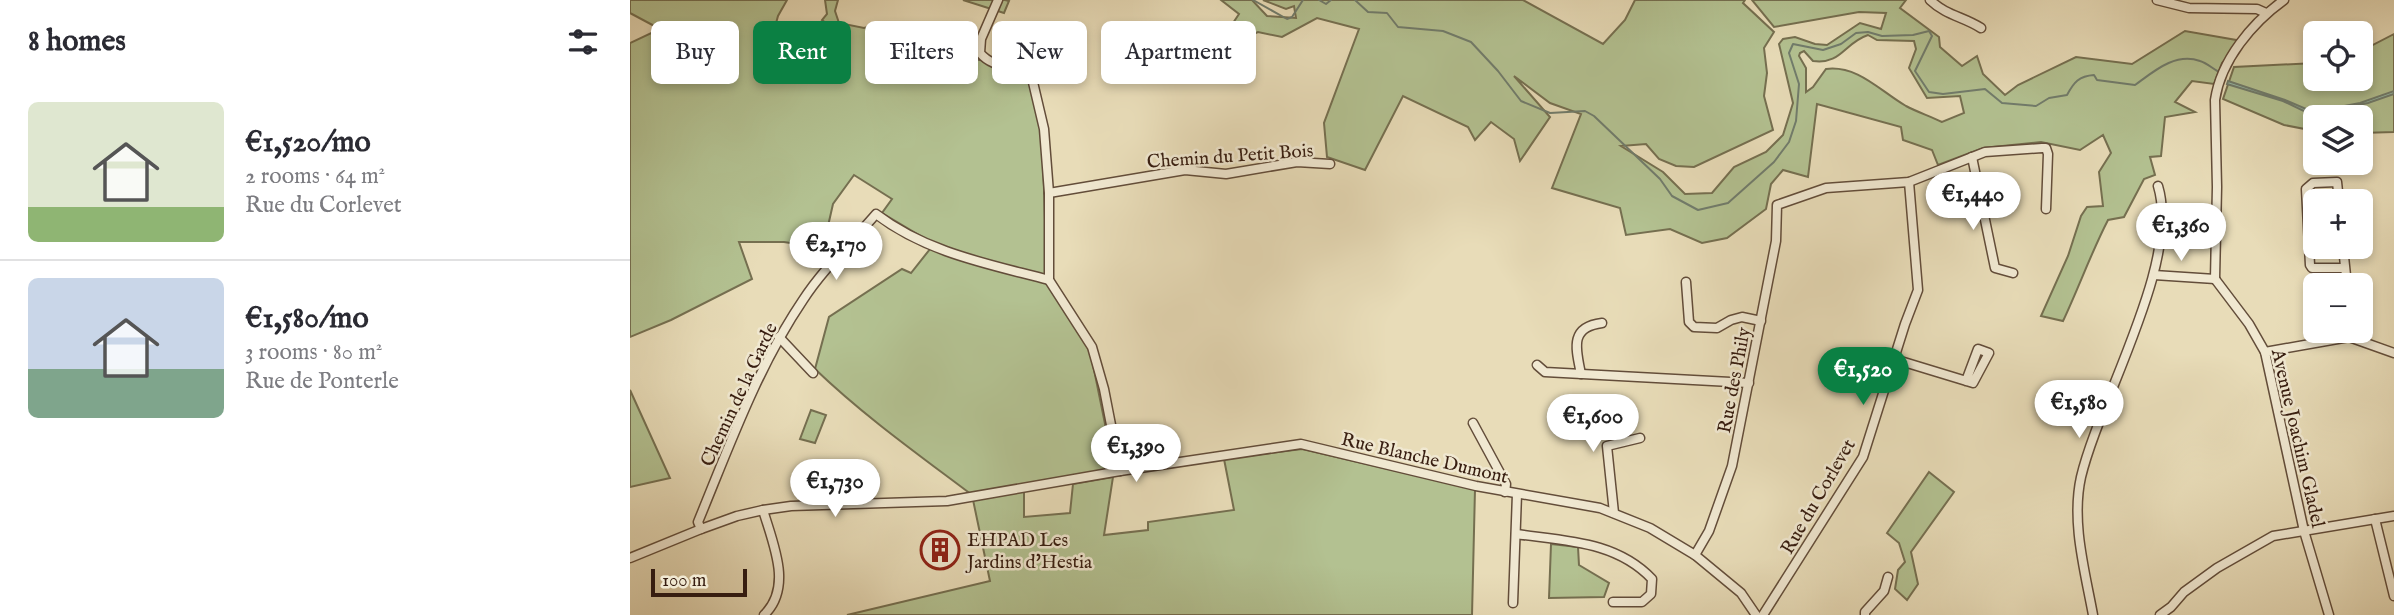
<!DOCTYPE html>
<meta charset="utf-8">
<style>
:root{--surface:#fff;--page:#f2f2f3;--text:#2b2b33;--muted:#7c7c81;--line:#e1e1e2;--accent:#0b8043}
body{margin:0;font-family:"IM FELL English",serif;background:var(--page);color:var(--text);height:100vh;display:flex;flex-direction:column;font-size:26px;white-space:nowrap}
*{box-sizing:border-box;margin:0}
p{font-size:23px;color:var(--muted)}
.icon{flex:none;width:38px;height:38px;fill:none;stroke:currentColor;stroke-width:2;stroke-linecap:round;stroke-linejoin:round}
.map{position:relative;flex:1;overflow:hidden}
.panel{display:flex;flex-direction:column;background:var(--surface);width:630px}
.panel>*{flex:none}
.top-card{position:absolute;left:21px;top:21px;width:665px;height:63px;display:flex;gap:14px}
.buttons{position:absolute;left:1673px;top:21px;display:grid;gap:14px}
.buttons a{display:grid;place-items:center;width:70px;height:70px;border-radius:10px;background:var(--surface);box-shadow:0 4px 10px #0003;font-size:35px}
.scale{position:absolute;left:21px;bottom:18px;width:96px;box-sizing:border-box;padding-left:7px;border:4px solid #371d10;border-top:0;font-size:19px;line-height:24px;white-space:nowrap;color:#371d10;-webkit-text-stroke:5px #f0e8d1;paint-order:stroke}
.price{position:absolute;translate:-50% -60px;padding:0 16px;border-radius:24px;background:#fff;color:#222;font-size:23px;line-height:46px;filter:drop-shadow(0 2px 4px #0008)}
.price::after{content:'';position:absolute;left:50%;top:42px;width:21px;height:16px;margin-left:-10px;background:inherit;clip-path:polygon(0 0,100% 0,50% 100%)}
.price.current{background:var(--accent);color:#fff}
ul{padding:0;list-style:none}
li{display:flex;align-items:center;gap:21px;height:175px;padding:0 28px}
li+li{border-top:2px solid var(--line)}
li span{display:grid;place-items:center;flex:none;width:196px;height:140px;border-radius:10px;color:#555}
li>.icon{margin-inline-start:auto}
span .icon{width:84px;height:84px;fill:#fffc;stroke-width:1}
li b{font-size:30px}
h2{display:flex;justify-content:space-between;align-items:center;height:84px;padding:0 28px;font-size:30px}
.pill{padding:0 24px;border-radius:10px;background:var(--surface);box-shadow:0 4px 10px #0003;font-size:24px;line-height:63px}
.pill.current{background:var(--accent);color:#fff}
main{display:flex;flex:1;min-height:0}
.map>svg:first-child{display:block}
</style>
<main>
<section class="panel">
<h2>8 homes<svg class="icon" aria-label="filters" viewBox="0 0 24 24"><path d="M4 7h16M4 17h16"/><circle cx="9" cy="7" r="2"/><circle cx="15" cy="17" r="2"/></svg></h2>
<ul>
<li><span style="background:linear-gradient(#dfe7d0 75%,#8fb573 0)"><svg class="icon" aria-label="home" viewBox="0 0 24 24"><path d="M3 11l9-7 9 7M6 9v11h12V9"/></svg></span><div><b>€1,520/mo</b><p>2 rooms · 64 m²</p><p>Rue du Corlevet</p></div></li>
<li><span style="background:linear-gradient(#c9d6e8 65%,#7fa58c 0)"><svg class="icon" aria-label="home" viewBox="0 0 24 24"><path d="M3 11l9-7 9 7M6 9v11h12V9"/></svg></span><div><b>€1,580/mo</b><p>3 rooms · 80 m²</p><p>Rue de Ponterle</p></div></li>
</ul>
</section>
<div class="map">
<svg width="1764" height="615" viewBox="0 0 1764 615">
<rect width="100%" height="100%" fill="#e8dcb8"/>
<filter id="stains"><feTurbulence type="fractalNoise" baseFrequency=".00286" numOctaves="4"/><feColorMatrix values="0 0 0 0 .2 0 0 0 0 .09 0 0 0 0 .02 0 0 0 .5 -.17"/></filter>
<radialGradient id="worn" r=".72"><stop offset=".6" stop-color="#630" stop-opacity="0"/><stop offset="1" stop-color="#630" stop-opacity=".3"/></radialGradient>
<g fill="#b3c191" stroke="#756f50" stroke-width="2" fill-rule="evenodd">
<path d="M0,0H157L148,16L139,49L203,46L196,23L192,20L197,14L195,0H208L205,11L209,23L234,28L256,22L270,31L284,32L330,52L335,59L351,60L400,79L412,129L417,280L460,350L484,468L394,485V517L440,513L443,484L483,477L474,535L518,530V522L604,510L594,459L672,449L845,489L842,615H217L360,581L342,495C289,455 234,416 185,369L199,317L272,269L281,273L304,244L252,213L262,199L224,175L203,204L193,248L154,242H109L122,279L41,320L0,337V43L30,29L0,13Z"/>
<polygon points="333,0 375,0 379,1 374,13"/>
<path d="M591,0H622L637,16L666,18L664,6L656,9L633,0H893L973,44L995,20L1005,0H1115L1113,3L1144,32L1134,48L1137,73L1134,96L1143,130L1064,167L1046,166L1029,159L1016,144L991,146L1033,172L1055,194L1082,193L1104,167L1136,152L1153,135L1163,103L1149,44L1153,39L1165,37L1185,44L1197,45L1230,23L1251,29L1256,13L1229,12L1144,27L1122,0H1276L1270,8L1309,37L1310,47L1332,66L1347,56L1353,74L1375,95L1388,85L1446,57L1502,64L1555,31L1612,41L1592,63L1584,84L1562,81L1545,102L1565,112L1535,117L1531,156L1520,157L1525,175L1514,179L1494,217L1478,220C1461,253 1449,287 1433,321L1411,316L1438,256L1451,216L1457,207L1473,206L1469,172L1481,153L1473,135L1450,150L1411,142L1353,148L1308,165L1302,150L1273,140L1271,127L1187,104L1178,177L1153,170L1141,184L1136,209L1097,238L1072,243L1040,229L996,235L990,208L922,188L951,114L920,103L884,76L920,117L890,161L884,139L861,122L845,140L838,127L773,96L735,170L697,157L694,123L729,29L687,18L652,37L628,32L612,39L599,29L609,14ZM1238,35L1247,40L1284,41L1286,49L1279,68L1297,98L1330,96L1334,113L1312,122C1300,116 1287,112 1276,106C1250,91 1228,65 1196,69L1183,87L1176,92V68L1169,56L1170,53L1174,51L1183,61C1211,65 1214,43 1238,35Z"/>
<polygon points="1764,34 1764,132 1731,133 1731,117 1685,117 1685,131 1654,125 1593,99 1604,67 1685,63 1685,79 1731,79 1731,51"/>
<polygon points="0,390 40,478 0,487"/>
<polygon points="181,410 196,415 185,443 170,439"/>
<polygon points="1299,472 1324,492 1281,552 1288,584 1277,600 1265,589 1268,570 1275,562 1269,543 1257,533"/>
<polygon points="921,544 948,547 949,565 979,583 974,597 919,598"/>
</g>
<polygon fill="#98bcaa" stroke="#717c6c" stroke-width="2" points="1598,81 1655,100 1683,112 1730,103 1764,91 1764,94 1738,103 1682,115 1653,101 1597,84"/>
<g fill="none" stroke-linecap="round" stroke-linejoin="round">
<g stroke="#717c6c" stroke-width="2">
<polyline points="623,0 657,19 662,17 673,0"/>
<polyline points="689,0 696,4 701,0"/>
<path d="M725,0L738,12L757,13L768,27L813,31L841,42L868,71L891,101L920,113L955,111L964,116L1030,179L1042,196L1068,210L1098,203L1144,162L1159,142L1166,121L1169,84L1159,53L1163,44L1193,50L1211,44L1226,33L1238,32L1252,36L1283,35L1299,31L1302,36L1285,71L1299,92L1313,94L1355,89L1372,103L1406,106L1419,98L1437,95C1444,82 1449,76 1464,75L1467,80L1505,85C1523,72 1545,52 1570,61C1577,63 1583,69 1589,72"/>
</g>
<defs>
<g id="minor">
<path d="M368,0L351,39L350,53C365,71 390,64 402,78L414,129L419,193V280L462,347L474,389L490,471"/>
<path d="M1300,0C1317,16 1332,16 1351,28"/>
<polyline points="1527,0 1559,8 1627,9 1636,13"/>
<polyline points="1342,157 1365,268 1383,273"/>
<polyline points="419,193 555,170 596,174 667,162 700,164"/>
<polyline points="1709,201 1707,182 1683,183 1676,189 1680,265 1682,268 1714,268"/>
<polyline points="1713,247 1717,285"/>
<polyline points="1524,275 1585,279"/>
<polyline points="1585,279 1619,324 1635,352 1674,531 1699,615"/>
<path d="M1585,279L1587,187L1585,100C1591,60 1622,23 1654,0"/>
<polyline points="1056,282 1059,322 1064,327 1087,328 1101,320 1112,317 1131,321"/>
<polyline points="149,337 183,373"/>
<polyline points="1635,352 1719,337 1764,353"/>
<polyline points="1264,359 1343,383 1359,353 1348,349 1336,381"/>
<polyline points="907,365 915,372 1119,383"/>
<path d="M951,374C946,349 939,327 972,323"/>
<polyline points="843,423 876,484 875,492"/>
<path d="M133,510C143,544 163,587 134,615"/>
<polyline points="984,513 977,446 1010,438"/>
<polyline points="1745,519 1764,596"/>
<path d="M71,529L68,522C99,447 127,368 173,300C193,269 222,242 246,214C297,253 359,264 419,280"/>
<path d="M886,534C935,541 986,541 1022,579L1021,594L1012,602H983"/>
<polyline points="1065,555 1079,531 1102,466 1146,241 1147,205 1196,188 1279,182 1355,152 1412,148 1416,148 1418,154 1416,209"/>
<polyline points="0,558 71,529 107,516 133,510 161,506 317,501 490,471 671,444 846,486 970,508 1020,528 1065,555 1111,593 1126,615"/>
<polyline points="883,603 887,494"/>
<polyline points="1133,615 1233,457 1275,324 1288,290 1279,182"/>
<polyline points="1235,615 1235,612 1254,591 1258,577"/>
<path d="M1463,615C1455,571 1441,522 1451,477C1470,398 1551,262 1528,186"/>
<polyline points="1530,615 1541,607 1554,592 1587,568 1643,536 1764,516"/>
</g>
</defs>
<use href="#minor" stroke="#634d3a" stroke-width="11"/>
<use href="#minor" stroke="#f0e8d1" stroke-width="8"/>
</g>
<defs>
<symbol id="building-ring" viewBox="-11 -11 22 22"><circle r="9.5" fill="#f0e8d1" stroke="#8f2418" stroke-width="1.5"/><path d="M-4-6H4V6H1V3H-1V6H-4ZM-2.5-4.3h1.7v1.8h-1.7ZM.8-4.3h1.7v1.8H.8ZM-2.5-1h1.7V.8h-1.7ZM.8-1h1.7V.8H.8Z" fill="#8f2418"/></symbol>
</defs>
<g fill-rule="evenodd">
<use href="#building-ring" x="288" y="528" width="44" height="44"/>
</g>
<g text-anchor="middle" stroke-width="5" stroke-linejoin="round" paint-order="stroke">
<g font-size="19" fill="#371d10" stroke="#f0e8d1">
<text transform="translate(600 155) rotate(-4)" y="7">Chemin du Petit Bois</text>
<text transform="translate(1103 380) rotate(-79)" y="7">Rue des Phily</text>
<text transform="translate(108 394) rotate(-65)" y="7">Chemin de la Garde</text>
<text transform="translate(1669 438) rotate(77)" y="7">Avenue Joachim Gladel</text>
<text transform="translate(795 457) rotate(13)" y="7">Rue Blanche Dumont</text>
<text transform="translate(1187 496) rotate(-60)" y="7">Rue du Corlevet</text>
</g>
<g font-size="19" fill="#371d10" stroke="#f0e8d1" text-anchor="start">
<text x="337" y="546">EHPAD Les<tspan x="337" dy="22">Jardins d'Hestia</tspan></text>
</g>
</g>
<rect width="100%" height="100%" filter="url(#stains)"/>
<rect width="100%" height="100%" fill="url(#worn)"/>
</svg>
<div class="buttons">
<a><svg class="icon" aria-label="locate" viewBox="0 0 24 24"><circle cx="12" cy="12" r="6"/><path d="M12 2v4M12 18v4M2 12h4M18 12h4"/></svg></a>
<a><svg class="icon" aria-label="layers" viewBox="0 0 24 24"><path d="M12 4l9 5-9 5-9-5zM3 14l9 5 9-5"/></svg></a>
<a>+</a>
<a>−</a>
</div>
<div class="scale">100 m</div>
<b class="price" style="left:1343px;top:232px">€1,440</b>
<b class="price" style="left:1551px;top:263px">€1,360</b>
<b class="price" style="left:206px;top:282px">€2,170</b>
<b class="price current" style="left:1233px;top:407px">€1,520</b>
<b class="price" style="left:1449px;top:440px">€1,580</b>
<b class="price" style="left:963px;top:454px">€1,600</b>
<b class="price" style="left:506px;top:484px">€1,390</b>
<b class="price" style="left:205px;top:519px">€1,730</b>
<div class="top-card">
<a class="pill">Buy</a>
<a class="pill current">Rent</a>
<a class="pill">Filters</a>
<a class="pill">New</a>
<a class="pill">Apartment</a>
</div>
</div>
</main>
